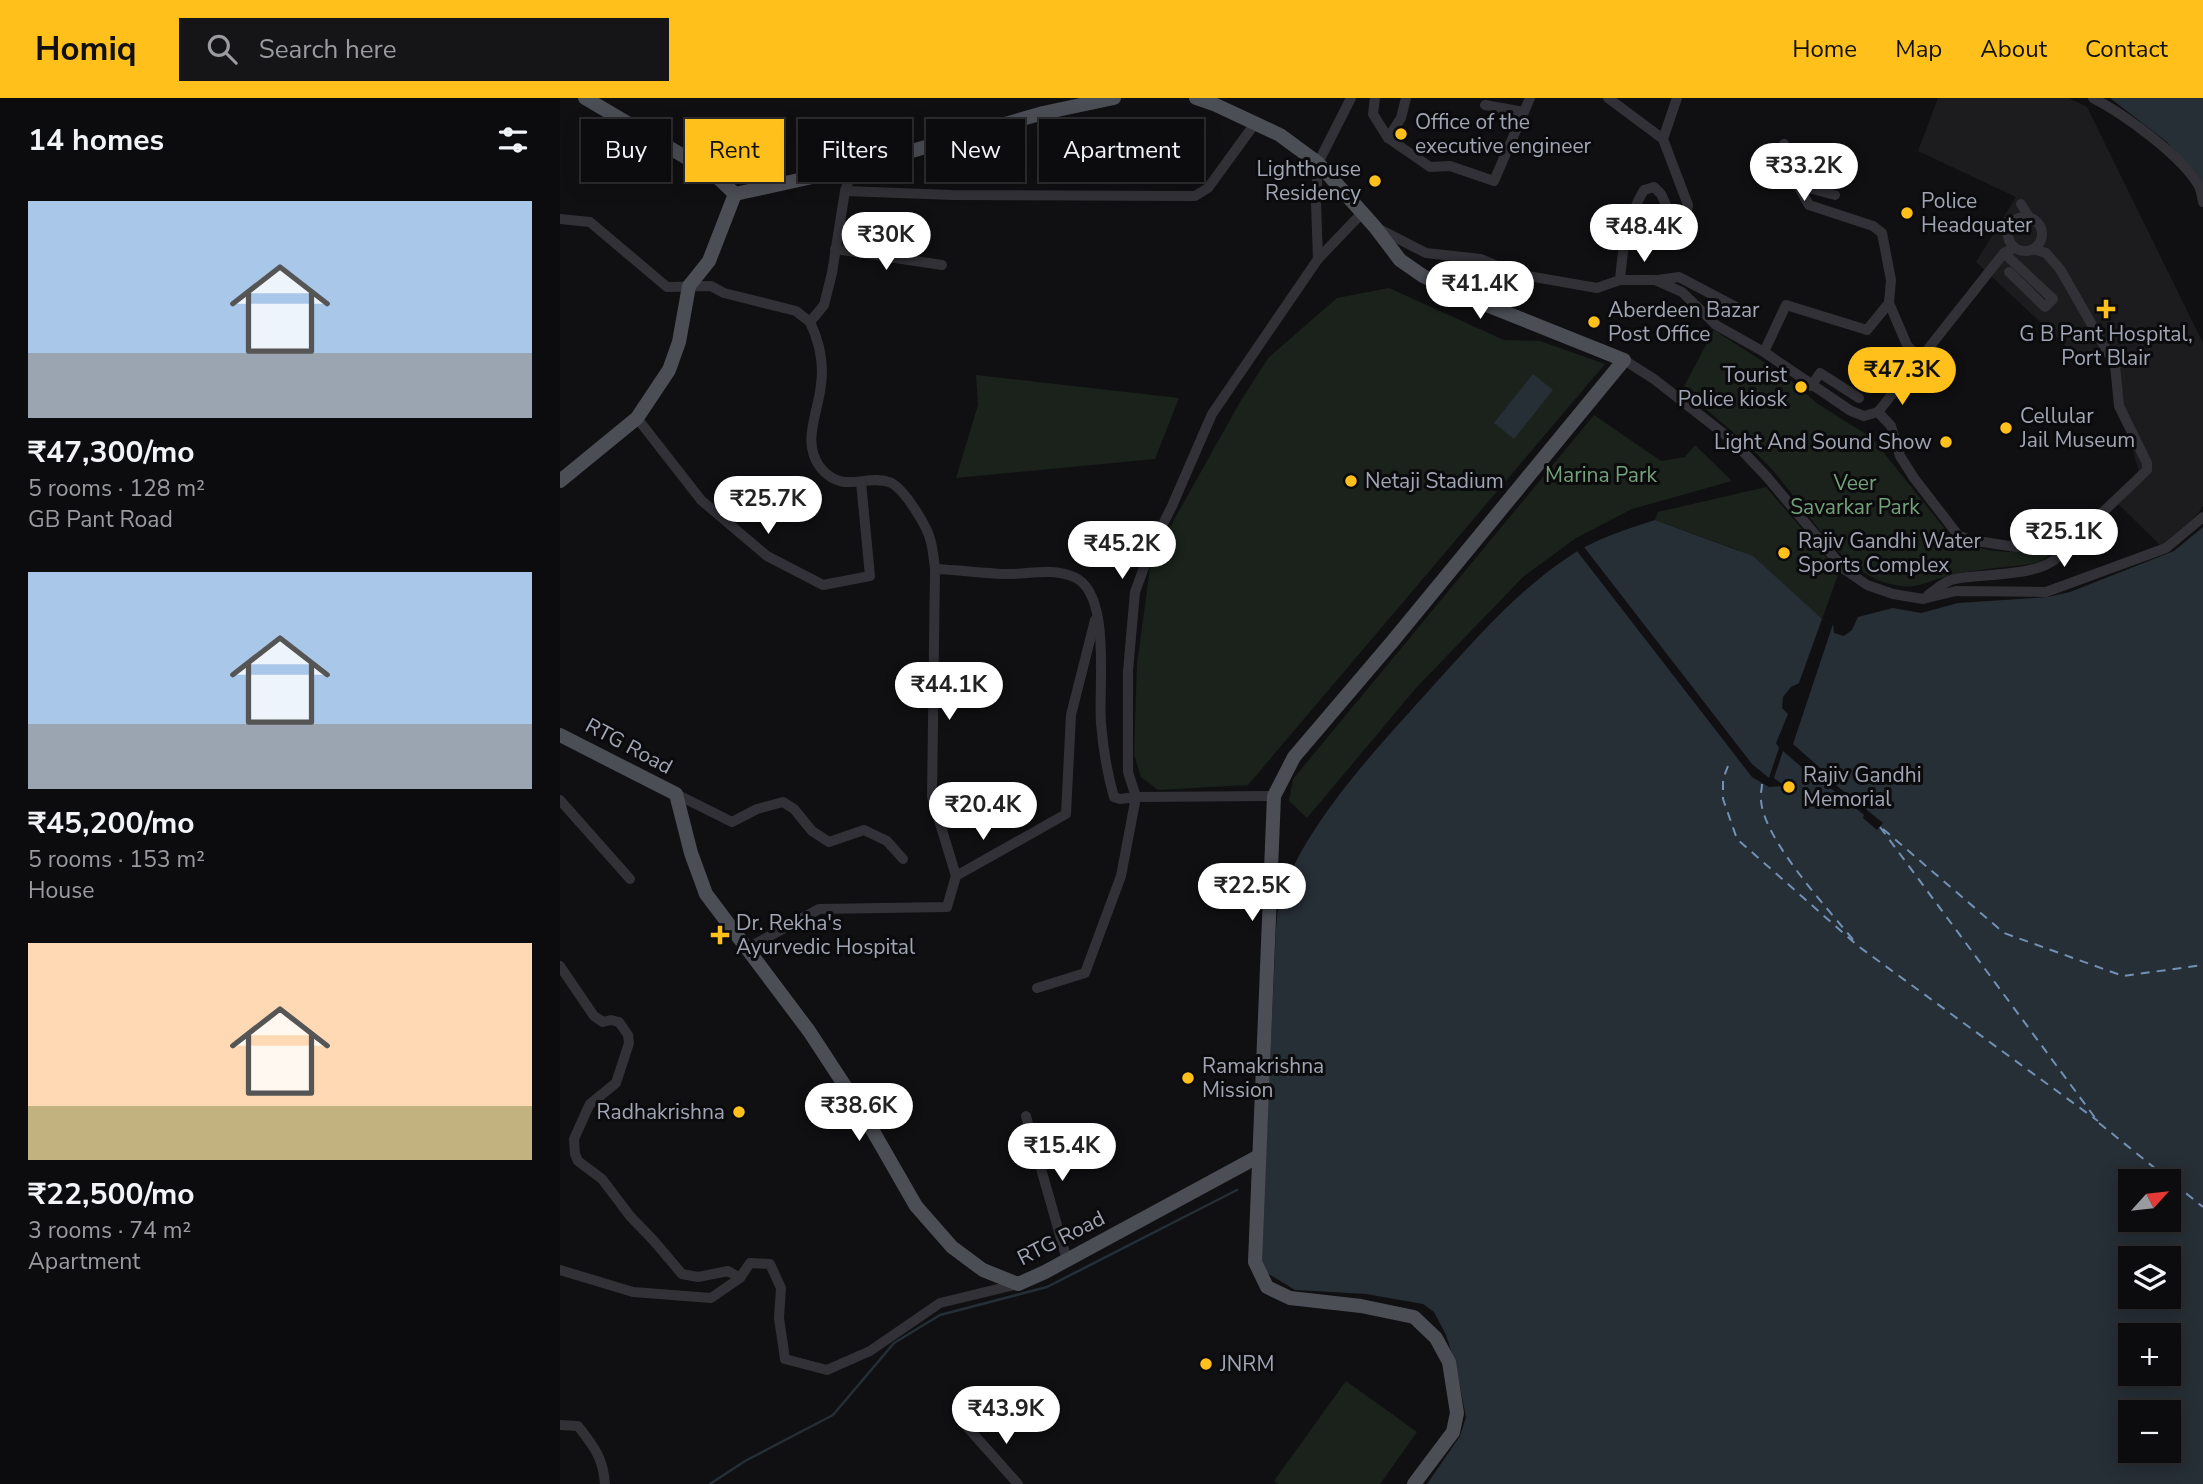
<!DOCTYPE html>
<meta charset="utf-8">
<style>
:root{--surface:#0c0c0e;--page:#151517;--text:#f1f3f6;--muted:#9a9b9e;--line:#2c2c2e;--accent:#ffc01b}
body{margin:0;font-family:"Nunito Sans",sans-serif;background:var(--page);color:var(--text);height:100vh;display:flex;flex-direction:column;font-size:26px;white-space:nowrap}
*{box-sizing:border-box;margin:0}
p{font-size:23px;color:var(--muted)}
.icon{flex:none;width:38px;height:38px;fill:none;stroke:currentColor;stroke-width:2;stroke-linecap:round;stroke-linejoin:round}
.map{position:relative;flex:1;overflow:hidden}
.side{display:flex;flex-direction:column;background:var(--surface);width:560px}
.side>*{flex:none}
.top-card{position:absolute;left:21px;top:21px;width:665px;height:63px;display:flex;gap:14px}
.needle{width:46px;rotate:63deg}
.buttons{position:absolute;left:1558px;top:1071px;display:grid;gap:14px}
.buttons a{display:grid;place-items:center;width:63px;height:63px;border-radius:0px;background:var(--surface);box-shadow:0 4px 18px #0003,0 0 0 2px var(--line);font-size:35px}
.price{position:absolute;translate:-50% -60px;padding:0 16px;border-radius:24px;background:#fff;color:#222;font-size:23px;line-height:46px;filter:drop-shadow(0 2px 4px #0008)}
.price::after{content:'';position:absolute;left:50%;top:42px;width:21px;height:16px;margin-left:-10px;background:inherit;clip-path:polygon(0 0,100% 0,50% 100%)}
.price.selected{background:var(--accent);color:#111}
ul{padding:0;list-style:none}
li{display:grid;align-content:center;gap:14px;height:371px;padding:0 28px}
li span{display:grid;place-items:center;height:217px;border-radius:0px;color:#555}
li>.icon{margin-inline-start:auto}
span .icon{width:126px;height:126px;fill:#fffc;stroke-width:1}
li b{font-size:30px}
h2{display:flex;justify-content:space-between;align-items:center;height:84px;padding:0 28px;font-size:30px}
.chip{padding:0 24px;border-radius:0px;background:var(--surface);box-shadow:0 4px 18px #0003,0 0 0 2px var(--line);font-size:24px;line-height:63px}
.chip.selected{background:var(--accent);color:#111}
header{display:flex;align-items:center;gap:42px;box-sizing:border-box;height:98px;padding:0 35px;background:var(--accent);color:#111}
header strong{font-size:33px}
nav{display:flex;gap:38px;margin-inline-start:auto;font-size:24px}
.search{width:490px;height:63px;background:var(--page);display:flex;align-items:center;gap:18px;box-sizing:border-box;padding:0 24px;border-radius:0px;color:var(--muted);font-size:26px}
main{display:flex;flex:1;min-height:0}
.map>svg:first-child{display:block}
</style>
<header>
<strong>Homiq</strong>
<div class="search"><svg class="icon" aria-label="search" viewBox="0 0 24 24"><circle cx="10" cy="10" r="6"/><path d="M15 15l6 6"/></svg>Search here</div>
<nav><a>Home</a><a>Map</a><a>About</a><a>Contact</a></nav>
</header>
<main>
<section class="side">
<h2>14 homes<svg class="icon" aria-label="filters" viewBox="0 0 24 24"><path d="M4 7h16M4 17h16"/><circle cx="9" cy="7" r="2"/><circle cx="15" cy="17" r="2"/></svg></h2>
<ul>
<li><span style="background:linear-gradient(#a9c7e8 70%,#9aa5b1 0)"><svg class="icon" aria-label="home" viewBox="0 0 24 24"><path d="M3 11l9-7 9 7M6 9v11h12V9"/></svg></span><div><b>₹47,300/mo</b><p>5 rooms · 128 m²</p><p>GB Pant Road</p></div></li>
<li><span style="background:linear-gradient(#a9c7e8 70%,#9aa5b1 0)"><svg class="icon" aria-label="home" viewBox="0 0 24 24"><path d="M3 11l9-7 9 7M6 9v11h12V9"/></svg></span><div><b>₹45,200/mo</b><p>5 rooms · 153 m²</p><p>House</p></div></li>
<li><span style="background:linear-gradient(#ffd9b3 75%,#c2b280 0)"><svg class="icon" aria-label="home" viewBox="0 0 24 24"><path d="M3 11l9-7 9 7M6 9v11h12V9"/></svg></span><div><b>₹22,500/mo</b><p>3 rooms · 74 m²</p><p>Apartment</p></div></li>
</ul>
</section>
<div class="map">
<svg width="1643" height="1386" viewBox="0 0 1643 1386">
<rect width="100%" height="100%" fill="#101012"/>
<polygon fill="#1c1c1f" points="1378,0 1509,0 1527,9 1643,245 1643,408 1637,417 1601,448 1557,405 1581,382 1549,263 1542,255 1522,263 1416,164 1456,99 1358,53"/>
<g fill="#1a221b">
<polygon points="829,190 944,242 980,243 1045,266 688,687 598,692 581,679 574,657 577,566 591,463 680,304 709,259 777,200"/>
<path d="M1154,232L1224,277L1258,306L1312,340L1393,441C1417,452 1445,456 1471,453C1479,452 1486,448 1493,448C1491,468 1460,467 1444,469C1423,472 1402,473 1381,480C1367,484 1357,490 1340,488C1279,480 1245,405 1206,365C1180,339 1151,315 1122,292Z"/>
<polygon points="416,277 619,300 595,361 396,380 418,307"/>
<polygon points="1034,317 1101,363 1125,359 1135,347 1172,383 1072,411 1016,440 963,479 856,590 747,720 729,703 733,681"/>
<polygon points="1206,389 1279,474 1262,521 1178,452 1095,422 1098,414"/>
<polygon points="786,1283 857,1334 820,1386 718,1386 714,1383"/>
</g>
<g fill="#262e36" fill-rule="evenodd">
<polygon points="1550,0 1643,0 1643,87 1607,44"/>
<polygon points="973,276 993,292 954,341 934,325"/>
<path d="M1095,422L1193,458L1262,521L1273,526L1274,535L1284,538L1292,532L1298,519L1333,510L1361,515L1398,505L1488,499L1510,494L1614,453L1643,429V1386H867L900,1338L906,1319L896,1268L886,1237L874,1214L863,1206L806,1196L735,1192L707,1175L701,1163L715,853C716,834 716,812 722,795C749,721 820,647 872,589C914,543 955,495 1007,460C1034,441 1064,432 1095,422ZM1570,1083H1608V1122H1570ZM1570,1160H1608V1199H1570ZM1570,1237H1608V1276H1570ZM1570,1314H1608V1353H1570Z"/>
</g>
<polygon fill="#101012" points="1024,449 1192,666 1209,680 1219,650 1216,645 1228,616 1222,610 1223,599 1231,589 1239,585 1262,521 1273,526 1233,646 1268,677 1267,680 1323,725 1317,732 1303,720 1304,717 1263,684 1261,686 1223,653 1214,680 1222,686 1227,683 1233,684 1236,688 1234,695 1226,695 1222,688 1209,689 1192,679 1017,453"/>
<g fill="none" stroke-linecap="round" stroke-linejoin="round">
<polyline stroke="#262e36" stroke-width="2.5" points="150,1386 185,1363 273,1317 334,1245 380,1217 487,1189 677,1092"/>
<g stroke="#7291b4" stroke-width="2" stroke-dasharray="9 7" stroke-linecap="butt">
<polyline points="1168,668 1163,681 1163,701 1177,741 1298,848 1538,1023"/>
<path d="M1202,686C1202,691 1200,697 1201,702C1203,741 1269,812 1295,844"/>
<polyline points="1320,729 1536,1021"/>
<polyline points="1323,731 1444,835 1563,878 1643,867"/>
<polyline points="1539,1025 1643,1109"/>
</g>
<g stroke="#313137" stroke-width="10">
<polyline points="815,0 813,16 828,40 870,69 890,68 934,83 970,0"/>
<polyline points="1048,0 1103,41"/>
<path d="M1533,0C1564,16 1622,58 1639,88C1641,92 1642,99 1643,104"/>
<polyline points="925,7 964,14"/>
<polyline points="828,40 841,20 846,0"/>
<polyline points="1224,46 1220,65 1232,77 1249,107 1313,128 1322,135 1331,182 1329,205 1347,247 1359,261"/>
<path d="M293,70L285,93L272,175L264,207L250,224C259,243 264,265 261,286C259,313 241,344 260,369C282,397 305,376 329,384C344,389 368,430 371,444C373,453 374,462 375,471C398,472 421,475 444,476C467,477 491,469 514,479C552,495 538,590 541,625C543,650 547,675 554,699L560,701L576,699L561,778L525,875L477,890"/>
<polyline points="1239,84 1245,89 1275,97"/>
<polyline points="285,93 393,97 635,98 648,90 696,24"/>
<polyline points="1461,106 1469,119"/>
<circle cx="1465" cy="136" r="17"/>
<polyline points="0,121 30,124 107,189 151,188 164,195 236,213 250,224"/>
<polyline points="819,131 866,155 921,161 957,176 1037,190 1060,182 1095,182 1122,194 1156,227 1204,254 1291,313 1304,318 1318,314"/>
<polyline points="1454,150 1444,155 1318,314 1331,328 1340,358 1354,380 1398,437 1410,442 1456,449 1506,441 1522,434 1587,372 1587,365 1559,308 1555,267 1500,171 1486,155 1473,151"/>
<polyline points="275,151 382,167"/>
<polyline points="1444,155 1493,201 1485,209 1449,174"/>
<polyline points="758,161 756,105 758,65 791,0"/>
<path d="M1060,182C1063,148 1066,122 1084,92L1094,89L1101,96L1107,109L1115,117L1122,119L1127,115L1128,107L1103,41L1117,0"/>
<polyline points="1098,182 1119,179 1176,209"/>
<polyline points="1204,254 1226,207 1307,232 1329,205"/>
<polyline points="1064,262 1094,281 1173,343 1207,379 1284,471 1307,487 1333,496 1363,501 1396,493 1486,494 1606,450 1643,419"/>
<polyline points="1251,288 1260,275 1299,300"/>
<polyline points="77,320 141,402 207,458 263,487 310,478 301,384"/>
<polyline points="375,471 372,699 396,778"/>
<path d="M1368,497C1375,492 1383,485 1391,482C1422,473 1502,484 1506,441"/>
<polyline points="116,696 172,724 197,711 223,704 234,711 252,733 269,744 304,732 327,743 343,761"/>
<polyline points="714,698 576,699 568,674 568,573 575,494 591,450 612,408 652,316 758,161 802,115"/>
<polyline points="0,702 70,781"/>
<polyline points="188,850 259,811 387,809 396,778 506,716 511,617 535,522"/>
<polyline points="0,868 34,918 43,924 51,922 59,924 68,937 69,945 56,985 30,1006 27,1012 14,1041 15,1056 18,1063 42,1081 70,1118 94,1143 122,1176 138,1179 168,1173 180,1180"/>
<polyline points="466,1018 507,1162"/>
<polyline points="0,1172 73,1194 151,1200 180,1180 190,1165 210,1166 221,1190 219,1220 225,1261 267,1272 310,1253 380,1205 458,1186"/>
<path d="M0,1327L18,1328C34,1349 43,1359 45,1386"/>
<polyline points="408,1330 458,1386"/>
</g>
<g stroke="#4c4e56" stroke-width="14">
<polyline points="25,0 154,76 175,96 293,70 483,15 554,0"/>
<polyline points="636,0 656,7 720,37 758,65 815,129 840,162 863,178 909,200 1064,262 832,544 734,659 714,698 695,1164 707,1189 730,1200 801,1208 854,1219 876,1240 889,1264 897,1315 893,1334 854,1386"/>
<polyline points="0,383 77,320 109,272 119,244 129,188 149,163 175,96"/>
<polyline points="0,637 116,696 131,755 146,796 249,933 302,1014 356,1108 392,1149 423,1172 458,1186 485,1174 699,1058"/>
</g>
</g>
<g fill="#ffc01b" stroke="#0b0b0d" stroke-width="2.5">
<circle cx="841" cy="36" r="7"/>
<circle cx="815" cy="83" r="7"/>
<circle cx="1347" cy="115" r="7"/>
<path d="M1542.5 200.5h7v7h7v7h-7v7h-7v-7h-7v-7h7z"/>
<circle cx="1034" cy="224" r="7"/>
<circle cx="1241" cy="289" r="7"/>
<circle cx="1446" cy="330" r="7"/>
<circle cx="1386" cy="344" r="7"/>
<circle cx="791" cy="383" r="7"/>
<circle cx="1224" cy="455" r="7"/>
<circle cx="1229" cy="689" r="7"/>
<path d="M156.5 826.5h7v7h7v7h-7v7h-7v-7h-7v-7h7z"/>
<circle cx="628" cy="980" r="7"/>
<circle cx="179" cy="1014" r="7"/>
<circle cx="646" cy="1266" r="7"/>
</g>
<g text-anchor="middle" stroke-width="6" stroke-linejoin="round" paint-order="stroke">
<g font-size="21" fill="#a0a5b4" stroke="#0b0b0d" text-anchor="start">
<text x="855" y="31">Office of the<tspan x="855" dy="24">executive engineer</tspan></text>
<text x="801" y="78" text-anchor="end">Lighthouse<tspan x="801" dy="24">Residency</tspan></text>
<text x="1361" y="110">Police<tspan x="1361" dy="24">Headquater</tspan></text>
<text x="1048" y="219">Aberdeen Bazar<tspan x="1048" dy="24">Post Office</tspan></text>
<text x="1546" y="243" text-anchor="middle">G B Pant Hospital,<tspan x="1546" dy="24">Port Blair</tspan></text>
<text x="1227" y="284" text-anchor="end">Tourist<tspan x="1227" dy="24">Police kiosk</tspan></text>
<text x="1460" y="325">Cellular<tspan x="1460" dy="24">Jail Museum</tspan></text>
<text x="1372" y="351" text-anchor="end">Light And Sound Show</text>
<text x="805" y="390">Netaji Stadium</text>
<text x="1238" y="450">Rajiv Gandhi Water<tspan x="1238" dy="24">Sports Complex</tspan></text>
<text x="1243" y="684">Rajiv Gandhi<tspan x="1243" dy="24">Memorial</tspan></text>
<text x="176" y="832">Dr. Rekha's<tspan x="176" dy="24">Ayurvedic Hospital</tspan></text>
<text x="642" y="975">Ramakrishna<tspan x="642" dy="24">Mission</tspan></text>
<text x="165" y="1021" text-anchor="end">Radhakrishna</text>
<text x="660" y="1273">JNRM</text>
</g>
<g font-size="21" fill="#74a17a" stroke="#0b0b0d">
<text x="1041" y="384">Marina Park</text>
<text x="1295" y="392">Veer<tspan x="1295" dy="24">Savarkar Park</tspan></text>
</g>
<g font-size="21" fill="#a0a5b4" stroke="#0b0b0d">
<text transform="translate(69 648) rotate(28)" y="7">RTG Road</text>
<text transform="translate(501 1140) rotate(-27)" y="7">RTG Road</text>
</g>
</g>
</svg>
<div class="buttons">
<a><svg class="needle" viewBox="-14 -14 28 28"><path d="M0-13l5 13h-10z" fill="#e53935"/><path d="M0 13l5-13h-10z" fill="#9a9b9e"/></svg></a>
<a><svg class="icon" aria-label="layers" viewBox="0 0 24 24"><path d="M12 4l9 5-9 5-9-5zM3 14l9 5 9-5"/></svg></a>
<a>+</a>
<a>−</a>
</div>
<b class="price" style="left:1244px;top:105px">₹33.2K</b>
<b class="price" style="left:1084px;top:166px">₹48.4K</b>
<b class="price" style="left:326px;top:174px">₹30K</b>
<b class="price" style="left:920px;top:223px">₹41.4K</b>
<b class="price selected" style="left:1342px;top:309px">₹47.3K</b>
<b class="price" style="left:208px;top:438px">₹25.7K</b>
<b class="price" style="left:1504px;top:471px">₹25.1K</b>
<b class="price" style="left:562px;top:483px">₹45.2K</b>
<b class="price" style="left:389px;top:624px">₹44.1K</b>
<b class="price" style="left:423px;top:744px">₹20.4K</b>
<b class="price" style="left:692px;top:825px">₹22.5K</b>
<b class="price" style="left:299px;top:1045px">₹38.6K</b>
<b class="price" style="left:502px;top:1085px">₹15.4K</b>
<b class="price" style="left:446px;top:1348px">₹43.9K</b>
<div class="top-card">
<a class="chip">Buy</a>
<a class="chip selected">Rent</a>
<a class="chip">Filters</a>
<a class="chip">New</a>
<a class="chip">Apartment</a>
</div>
</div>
</main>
